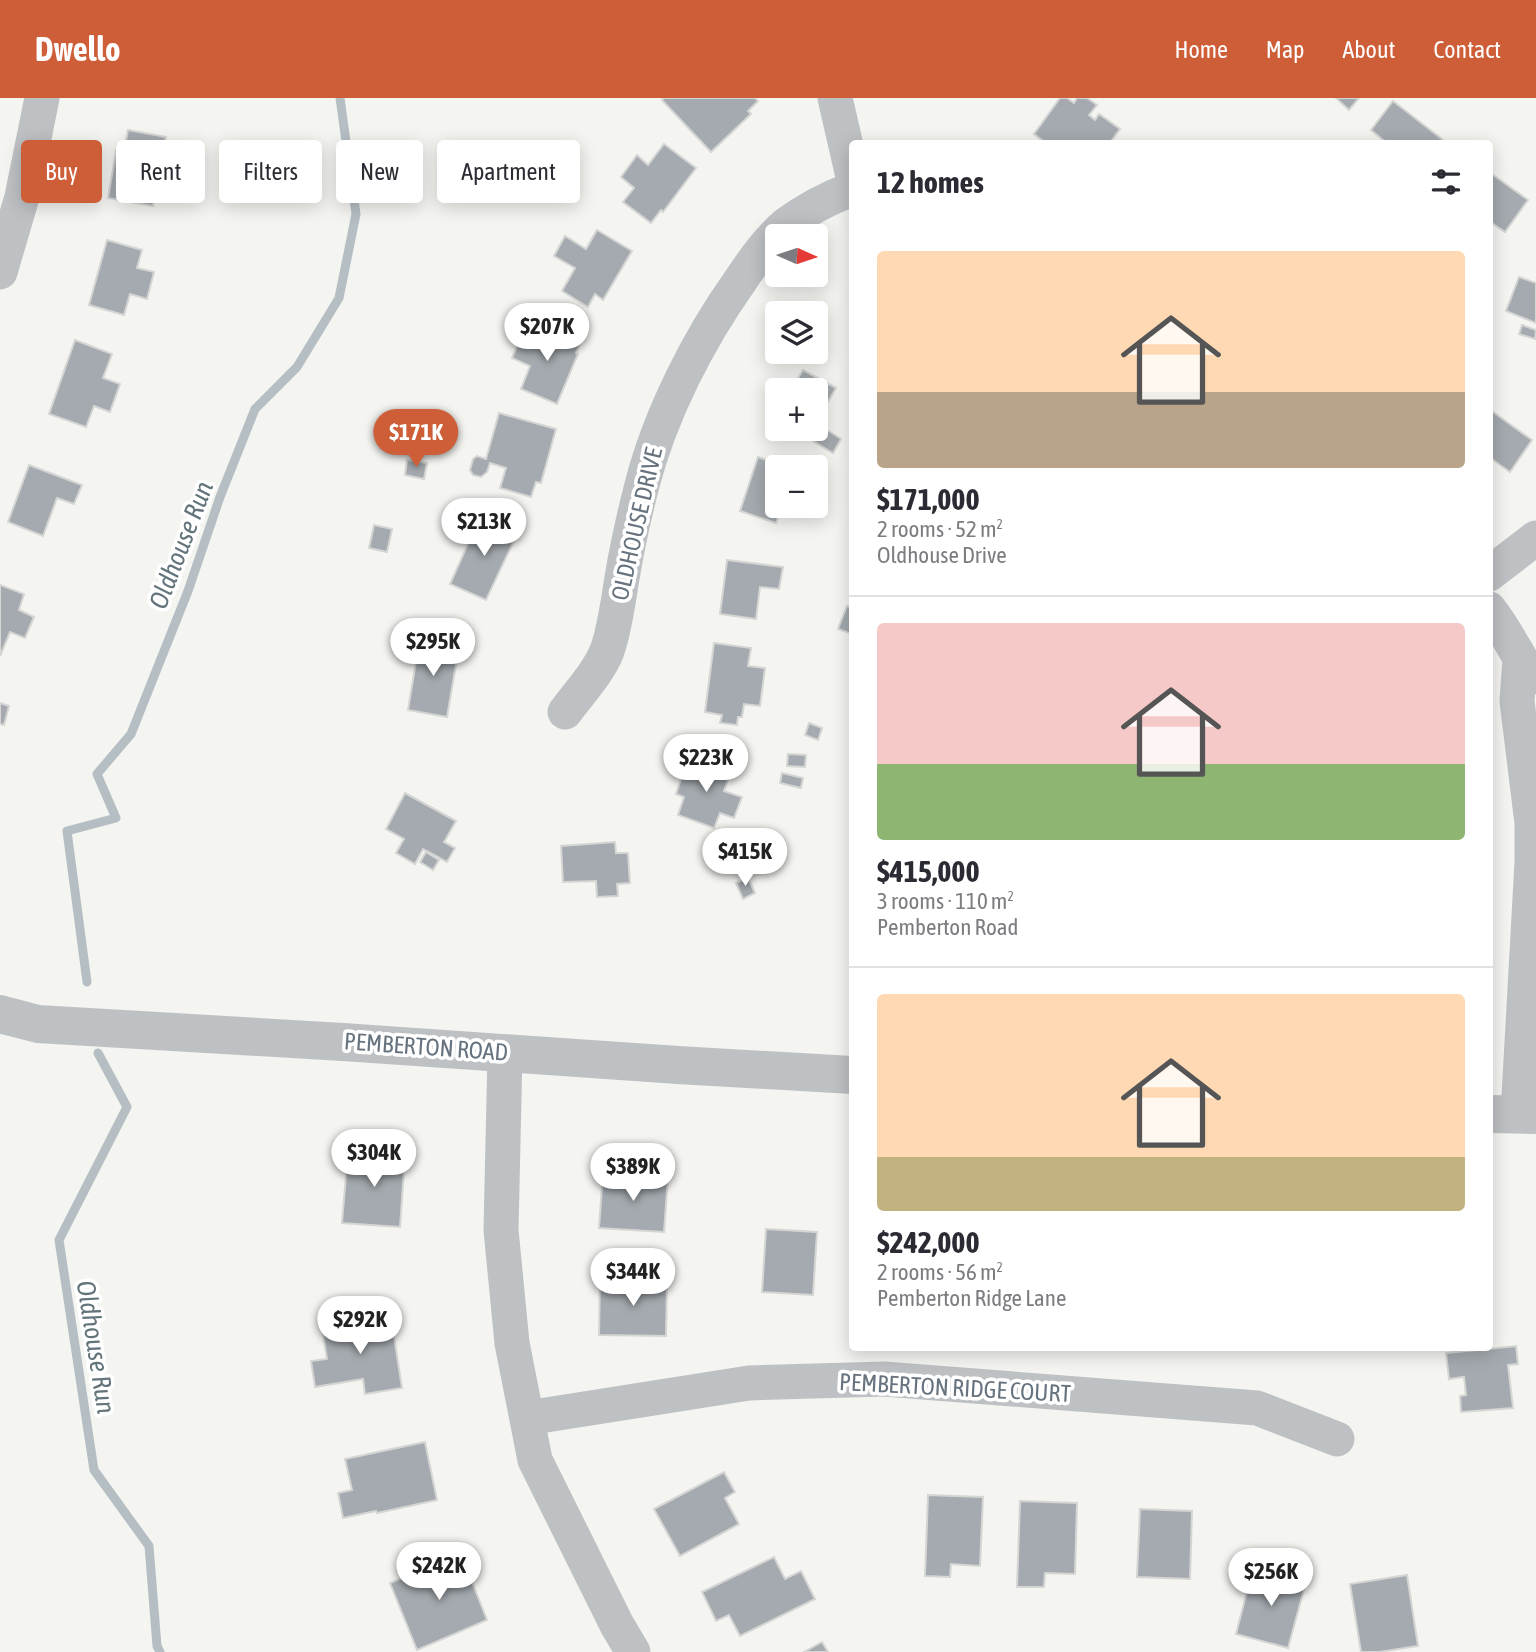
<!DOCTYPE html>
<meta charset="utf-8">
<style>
:root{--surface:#fff;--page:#f2f2f3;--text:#2b2b33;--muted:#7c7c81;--line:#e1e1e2;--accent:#ce5e38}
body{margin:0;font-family:"Asap Condensed",sans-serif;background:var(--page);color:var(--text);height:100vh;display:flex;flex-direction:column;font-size:26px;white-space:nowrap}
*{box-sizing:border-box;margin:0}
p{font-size:23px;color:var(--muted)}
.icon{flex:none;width:38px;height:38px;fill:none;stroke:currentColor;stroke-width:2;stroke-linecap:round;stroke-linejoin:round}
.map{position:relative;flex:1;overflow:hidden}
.details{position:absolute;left:849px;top:42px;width:644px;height:1211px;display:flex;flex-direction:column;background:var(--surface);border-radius:7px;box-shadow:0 4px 18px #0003}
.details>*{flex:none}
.top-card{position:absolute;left:21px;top:42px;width:665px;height:63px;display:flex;gap:14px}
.needle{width:46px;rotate:93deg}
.buttons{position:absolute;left:765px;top:126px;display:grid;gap:14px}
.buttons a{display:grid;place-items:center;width:63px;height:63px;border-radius:7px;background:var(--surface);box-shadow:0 4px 18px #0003;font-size:35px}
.price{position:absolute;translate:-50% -60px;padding:0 16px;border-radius:24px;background:#fff;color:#222;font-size:23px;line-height:46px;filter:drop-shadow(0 2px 4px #0008)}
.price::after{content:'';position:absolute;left:50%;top:42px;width:21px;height:16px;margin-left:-10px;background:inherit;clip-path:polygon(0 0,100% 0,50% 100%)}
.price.current{background:var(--accent);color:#fff}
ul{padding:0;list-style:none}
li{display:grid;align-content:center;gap:14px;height:371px;padding:0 28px}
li+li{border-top:2px solid var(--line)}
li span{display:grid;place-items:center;height:217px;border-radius:7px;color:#555}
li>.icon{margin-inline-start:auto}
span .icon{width:126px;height:126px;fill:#fffc;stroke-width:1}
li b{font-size:30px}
h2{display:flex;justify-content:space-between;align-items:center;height:84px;padding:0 28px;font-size:30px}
.pill{padding:0 24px;border-radius:7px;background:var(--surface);box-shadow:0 4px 18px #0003;font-size:24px;line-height:63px}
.pill.current{background:var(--accent);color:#fff}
header{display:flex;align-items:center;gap:42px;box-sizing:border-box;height:98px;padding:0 35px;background:var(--accent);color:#fff}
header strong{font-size:33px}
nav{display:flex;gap:38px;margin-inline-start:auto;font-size:24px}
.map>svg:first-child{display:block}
</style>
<header>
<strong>Dwello</strong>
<nav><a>Home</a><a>Map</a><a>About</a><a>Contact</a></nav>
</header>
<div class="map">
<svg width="1536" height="1554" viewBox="0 0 1536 1554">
<rect width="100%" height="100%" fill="#f4f4f1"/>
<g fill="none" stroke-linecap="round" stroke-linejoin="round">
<g stroke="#b5bfc3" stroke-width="9">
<polyline points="87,884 67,733 116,720 97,676 131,636 188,493 220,399 255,311 297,269 339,200 356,116 340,0"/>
<polyline points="98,955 127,1009 59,1142 94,1372 149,1448 157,1548 160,1554"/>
</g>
</g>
<g fill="#a4aaaf" stroke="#d5d6d4" stroke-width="2">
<polygon points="664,0 755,0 758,3 748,13 751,16 711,54 662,2"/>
<polygon points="1060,0 1067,0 1074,5 1077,0 1087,0 1097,7 1089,17 1095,22 1099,16 1120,31 1109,46 1047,46 1034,36"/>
<polygon points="1336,0 1359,0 1349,12"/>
<polygon points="1393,3 1447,45 1446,46 1388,46 1371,32"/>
<polygon points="128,32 166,39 160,73 176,76 172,98 155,94 153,108 108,100 117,47 125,48"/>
<polygon points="664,46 696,70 663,114 661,112 651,125 623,104 634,90 621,79 637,57 648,67"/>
<polygon points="1489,74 1528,102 1505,134 1489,123"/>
<polygon points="597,132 632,153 603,202 595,196 588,209 562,193 575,170 554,158 565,138 586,151"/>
<polygon points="107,142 142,152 137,170 154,174 147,201 130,196 124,217 89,207"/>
<polygon points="1519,179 1536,185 1536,225 1506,213"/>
<polygon points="1522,227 1536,232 1535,241 1519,236"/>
<polygon points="547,229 581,243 576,255 578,256 557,306 521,291 530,268 512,260 523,234 541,242"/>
<polygon points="75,242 112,256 103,280 120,286 110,314 94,308 86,329 49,316"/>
<polygon points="803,272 836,290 816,324 816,292 791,292"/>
<polygon points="1489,311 1532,342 1510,374 1489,359"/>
<polygon points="499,315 556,331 541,385 536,384 531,399 500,390 506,370 490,365 487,374 481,379 473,377 470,372 473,361 477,358 486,361"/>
<polygon points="816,325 841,341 833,355 793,331 816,331"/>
<polygon points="758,359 787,369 777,369 777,408 782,408 776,425 740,413"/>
<polygon points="407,362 427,365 424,381 405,377"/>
<polygon points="29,367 82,387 74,406 57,400 43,438 8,424"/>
<polygon points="481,417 518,434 486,502 450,486"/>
<polygon points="374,427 392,431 387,454 369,450"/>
<polygon points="727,462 783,469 779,491 760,489 756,521 720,516"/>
<polygon points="0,487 24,496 19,512 34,519 25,540 10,534 0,558"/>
<polygon points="847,508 852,510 852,536 838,531"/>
<polygon points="420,539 450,544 449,554 458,555 447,619 408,612"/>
<polygon points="714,545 751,550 748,568 765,570 760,608 744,606 742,619 738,619 737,627 720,625 722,617 705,614"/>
<polygon points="0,605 9,608 4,627 0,626"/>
<polygon points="809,625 822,630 818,642 805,637"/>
<polygon points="788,656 806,657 805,669 787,668"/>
<polygon points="688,661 730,676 724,693 742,699 734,720 720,715 714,730 678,717 684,699 676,696"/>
<polygon points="782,675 803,680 801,690 780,685"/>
<polygon points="405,695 456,723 444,744 455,750 447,764 423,751 415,766 396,755 404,741 386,731"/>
<polygon points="615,744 616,755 628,755 630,785 617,786 618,798 597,799 596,783 563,784 561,748"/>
<polygon points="426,754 439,762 433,772 420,764"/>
<polygon points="748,780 755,795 743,801 736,785"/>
<polygon points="348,1053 405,1058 400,1129 342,1125"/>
<polygon points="603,1075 668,1079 664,1134 599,1130"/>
<polygon points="766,1131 817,1134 813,1197 762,1194"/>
<polygon points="600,1182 667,1183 666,1238 599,1237"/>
<polygon points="391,1219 402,1290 365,1296 363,1281 315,1289 311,1263 327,1261 322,1230"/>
<polygon points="1516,1248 1518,1266 1508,1267 1513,1310 1461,1314 1460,1298 1466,1297 1464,1279 1449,1281 1446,1255 1476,1252 1476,1250 1488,1250 1488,1251"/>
<polygon points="425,1344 437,1402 377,1415 376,1413 343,1420 338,1395 352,1392 345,1361"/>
<polygon points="724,1374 735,1394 725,1400 739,1426 680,1458 654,1411"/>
<polygon points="928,1397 983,1399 980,1468 951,1466 950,1479 925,1478"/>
<polygon points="1020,1403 1077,1405 1075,1476 1045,1475 1044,1489 1017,1489"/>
<polygon points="1140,1411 1192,1413 1190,1481 1137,1479"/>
<polygon points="461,1456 487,1522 417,1552 390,1485"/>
<polygon points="774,1459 785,1481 801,1473 815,1501 740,1538 729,1517 716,1523 702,1494"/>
<polygon points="1253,1470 1306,1484 1288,1550 1236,1536"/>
<polygon points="1407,1477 1418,1548 1379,1554 1361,1554 1350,1486"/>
<polygon points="822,1544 828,1554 804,1554"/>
</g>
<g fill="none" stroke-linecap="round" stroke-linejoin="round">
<g stroke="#bec1c4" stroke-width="35">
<polyline points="835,0 852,74"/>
<polyline points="0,174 22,99 42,0"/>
<polyline points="1489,476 1536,440"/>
<path d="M1489,511C1506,532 1517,557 1532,579"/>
<path d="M565,614C579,595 598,575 607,553C615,530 618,504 622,480C627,449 634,418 642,387C660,317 698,242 740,183C754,162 768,142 787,126C807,111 829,100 852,91"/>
<polyline points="505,955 501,1132 512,1245 535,1362 617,1527 633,1554"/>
<polyline points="1518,1017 1532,764 1532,725 1517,603 1520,561"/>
<polyline points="527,1320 749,1285 884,1281 1257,1310 1337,1341"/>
</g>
<g stroke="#bec1c4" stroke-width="38">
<polyline points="0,916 38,926 343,944 678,967 852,977"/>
<polyline points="1489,1016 1536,1017"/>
</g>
</g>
<g text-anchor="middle" stroke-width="7" stroke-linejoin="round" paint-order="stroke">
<g font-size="24" fill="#67737e" stroke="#fff">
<text transform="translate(637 426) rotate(-77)" y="8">OLDHOUSE DRIVE</text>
<text transform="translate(426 949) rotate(4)" y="8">PEMBERTON ROAD</text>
<text transform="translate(955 1290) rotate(3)" y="8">PEMBERTON RIDGE COURT</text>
</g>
<g font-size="26" font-style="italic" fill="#63747b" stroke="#fff">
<text transform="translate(181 447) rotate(-69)" y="9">Oldhouse Run</text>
<text transform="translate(96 1249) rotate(81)" y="9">Oldhouse Run</text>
</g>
</g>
</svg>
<div class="buttons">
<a><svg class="needle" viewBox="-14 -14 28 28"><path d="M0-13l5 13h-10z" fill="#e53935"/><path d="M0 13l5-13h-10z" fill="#7c7c81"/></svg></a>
<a><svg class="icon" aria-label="layers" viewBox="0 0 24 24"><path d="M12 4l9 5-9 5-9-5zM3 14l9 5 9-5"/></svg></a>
<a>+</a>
<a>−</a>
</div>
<b class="price" style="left:547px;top:265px">$207K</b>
<b class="price current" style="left:416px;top:371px">$171K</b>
<b class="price" style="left:484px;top:460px">$213K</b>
<b class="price" style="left:433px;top:580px">$295K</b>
<b class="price" style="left:706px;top:696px">$223K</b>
<b class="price" style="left:745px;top:790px">$415K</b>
<b class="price" style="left:374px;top:1091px">$304K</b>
<b class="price" style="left:633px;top:1105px">$389K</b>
<b class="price" style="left:633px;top:1210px">$344K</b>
<b class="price" style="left:360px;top:1258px">$292K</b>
<b class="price" style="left:439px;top:1504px">$242K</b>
<b class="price" style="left:1271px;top:1510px">$256K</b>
<div class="top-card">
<a class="pill current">Buy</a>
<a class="pill">Rent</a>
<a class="pill">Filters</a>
<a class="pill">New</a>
<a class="pill">Apartment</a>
</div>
<section class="details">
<h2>12 homes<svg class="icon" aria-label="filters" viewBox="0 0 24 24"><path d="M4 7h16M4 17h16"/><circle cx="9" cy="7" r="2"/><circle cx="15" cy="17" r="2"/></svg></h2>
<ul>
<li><span style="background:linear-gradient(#ffd9b3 65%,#b9a48a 0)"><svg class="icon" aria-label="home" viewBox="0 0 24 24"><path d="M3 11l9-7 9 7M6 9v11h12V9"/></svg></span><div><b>$171,000</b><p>2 rooms · 52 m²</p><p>Oldhouse Drive</p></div></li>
<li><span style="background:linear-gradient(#f6c9c9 65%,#8fb573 0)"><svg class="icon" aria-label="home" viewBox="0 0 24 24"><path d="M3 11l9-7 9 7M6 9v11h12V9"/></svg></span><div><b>$415,000</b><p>3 rooms · 110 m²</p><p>Pemberton Road</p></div></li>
<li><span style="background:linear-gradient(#ffd9b3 75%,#c2b280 0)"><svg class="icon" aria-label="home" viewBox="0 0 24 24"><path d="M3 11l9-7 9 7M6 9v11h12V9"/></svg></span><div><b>$242,000</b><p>2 rooms · 56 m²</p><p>Pemberton Ridge Lane</p></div></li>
</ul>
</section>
</div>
